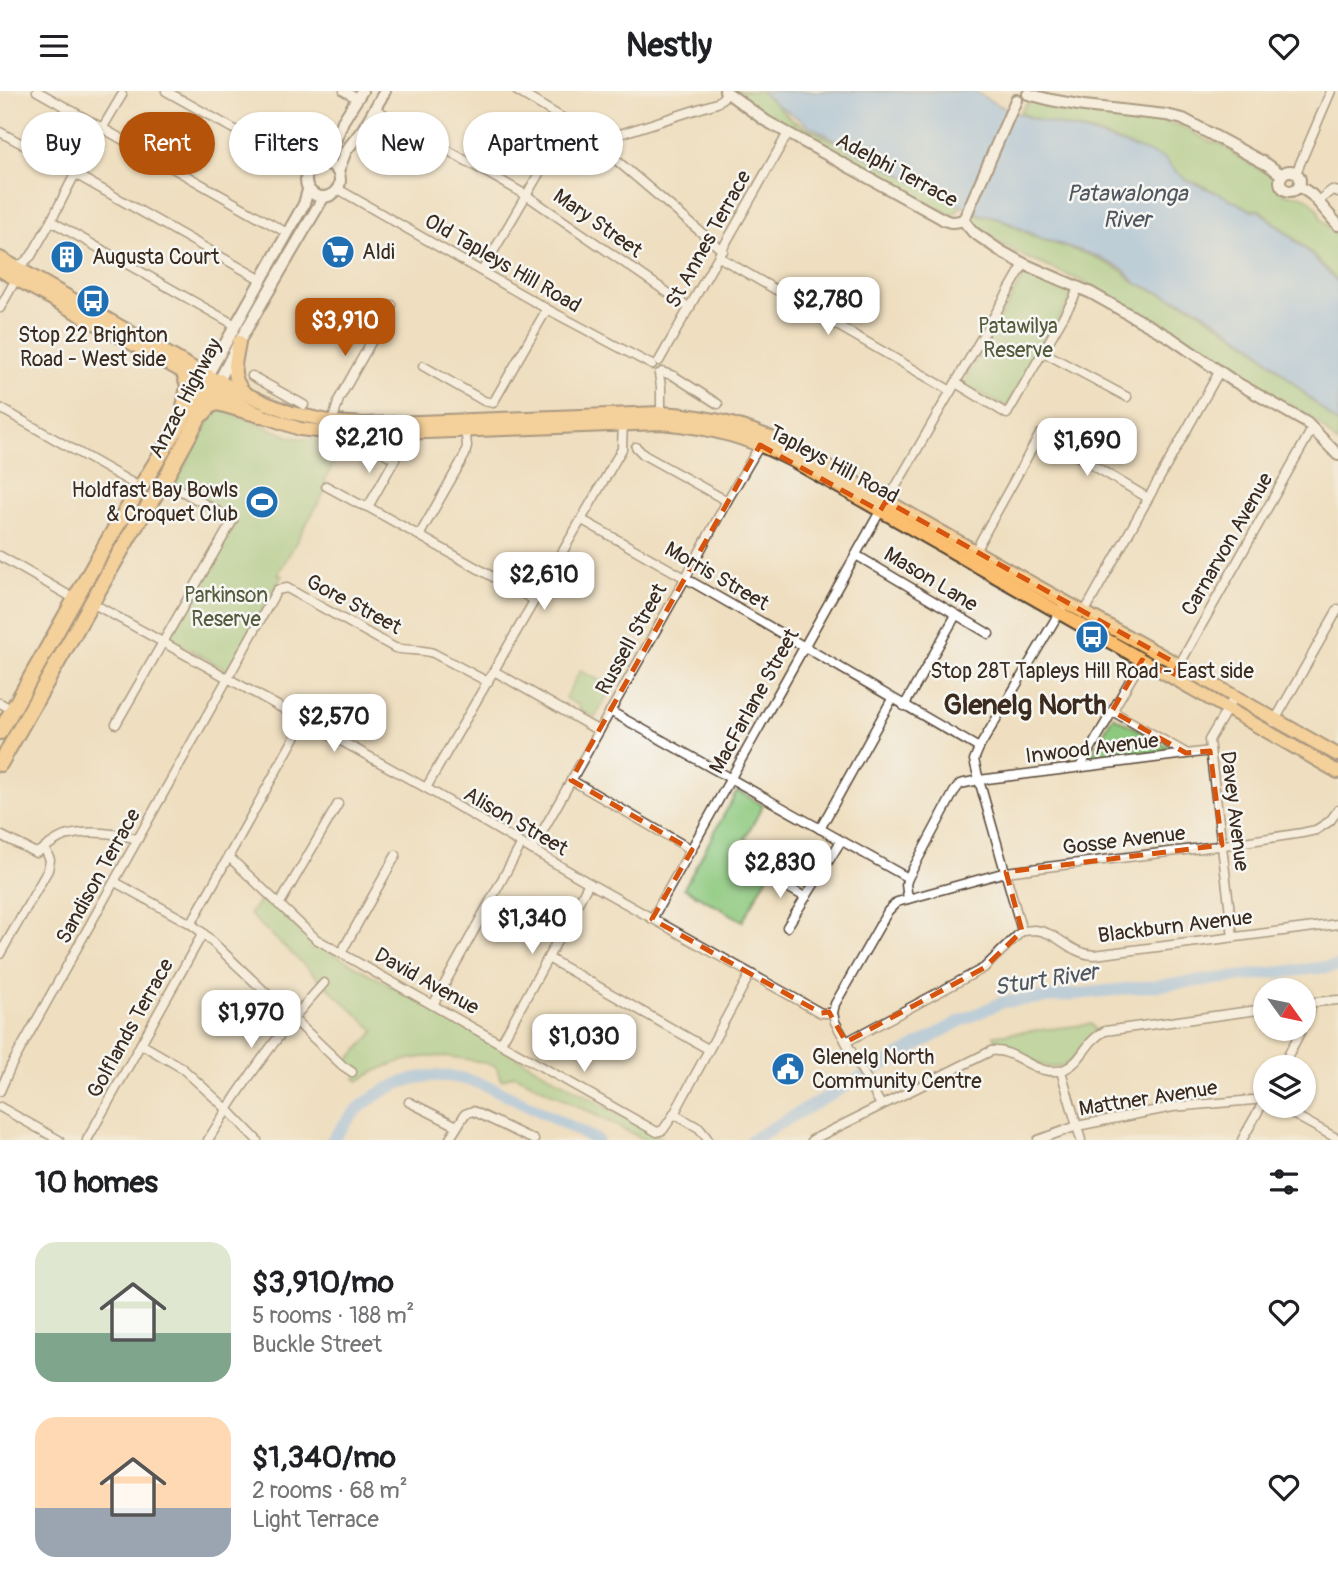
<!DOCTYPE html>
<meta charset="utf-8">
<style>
:root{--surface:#fff;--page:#f6f6f6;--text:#202124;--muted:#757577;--accent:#b45309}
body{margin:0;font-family:Pangolin,sans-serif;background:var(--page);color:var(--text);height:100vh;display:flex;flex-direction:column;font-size:26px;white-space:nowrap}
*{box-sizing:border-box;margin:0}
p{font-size:23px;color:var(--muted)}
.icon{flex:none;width:38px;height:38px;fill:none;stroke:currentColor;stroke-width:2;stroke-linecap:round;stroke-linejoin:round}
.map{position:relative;height:1049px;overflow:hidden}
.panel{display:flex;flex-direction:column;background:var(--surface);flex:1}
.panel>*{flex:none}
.guide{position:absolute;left:21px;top:21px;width:700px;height:63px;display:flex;gap:14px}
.needle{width:46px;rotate:123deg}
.fabs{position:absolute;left:1253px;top:887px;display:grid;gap:14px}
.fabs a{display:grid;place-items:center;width:63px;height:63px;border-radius:50%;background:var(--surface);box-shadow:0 2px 5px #0004;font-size:35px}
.price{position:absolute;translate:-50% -60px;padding:0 16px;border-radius:14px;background:#fff;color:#222;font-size:23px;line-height:46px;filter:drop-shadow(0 2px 4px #0008)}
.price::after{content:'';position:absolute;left:50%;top:42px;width:21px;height:16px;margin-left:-10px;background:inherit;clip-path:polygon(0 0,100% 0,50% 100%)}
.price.selected{background:var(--accent);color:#fff}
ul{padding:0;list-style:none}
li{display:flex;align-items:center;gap:21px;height:175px;padding:0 35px}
li span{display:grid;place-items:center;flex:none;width:196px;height:140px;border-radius:21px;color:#555}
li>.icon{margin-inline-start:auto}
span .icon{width:84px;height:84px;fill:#fffc;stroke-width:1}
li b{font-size:30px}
h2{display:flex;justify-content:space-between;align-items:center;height:84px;padding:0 35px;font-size:30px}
.tag{padding:0 24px;border-radius:32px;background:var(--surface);box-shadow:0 2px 5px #0004;font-size:24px;line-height:63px}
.tag.selected{background:var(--accent);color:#fff}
header{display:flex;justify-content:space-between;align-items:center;height:91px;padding:0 35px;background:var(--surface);font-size:32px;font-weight:700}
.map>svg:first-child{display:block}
</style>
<header><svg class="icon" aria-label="menu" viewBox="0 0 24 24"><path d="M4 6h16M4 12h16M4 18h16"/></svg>Nestly<svg class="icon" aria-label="heart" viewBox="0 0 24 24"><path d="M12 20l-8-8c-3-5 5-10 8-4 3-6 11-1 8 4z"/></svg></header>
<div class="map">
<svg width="1338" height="1049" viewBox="0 0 1338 1049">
<rect width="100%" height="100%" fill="#f6f6f2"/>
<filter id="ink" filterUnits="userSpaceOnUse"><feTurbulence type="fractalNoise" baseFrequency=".0143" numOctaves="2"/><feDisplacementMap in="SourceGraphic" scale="14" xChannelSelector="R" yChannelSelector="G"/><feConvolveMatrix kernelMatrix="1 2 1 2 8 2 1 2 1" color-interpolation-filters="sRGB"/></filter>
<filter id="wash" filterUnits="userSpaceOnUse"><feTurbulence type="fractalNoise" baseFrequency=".00686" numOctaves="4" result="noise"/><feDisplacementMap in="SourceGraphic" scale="28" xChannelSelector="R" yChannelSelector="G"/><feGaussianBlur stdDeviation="1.57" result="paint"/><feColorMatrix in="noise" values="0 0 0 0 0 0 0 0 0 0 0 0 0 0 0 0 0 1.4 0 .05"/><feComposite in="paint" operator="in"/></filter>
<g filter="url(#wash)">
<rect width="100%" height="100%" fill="#efdfc0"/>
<g fill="#8dc97e" stroke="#647a4e" stroke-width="2">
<polygon points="731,0 761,0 792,29 913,90 963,113 955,123 949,123 746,13"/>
<path d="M1032,9L1084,20L1087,23L1100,25L1103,23L1141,26L1179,34L1212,52L1216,51L1232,60L1233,63L1262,79C1281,82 1274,97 1286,103C1290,105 1294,104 1298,104C1309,105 1315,114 1320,122V126L1338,147V190L1308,159L1260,119L1250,118L1199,93L1186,89L1173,77L1164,67L1095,42L1045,31L1020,22L1025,14Z"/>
<polygon points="976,123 999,128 1037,147 1092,165 1122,180 1135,192 1194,217 1252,255 1338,333 1338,353 1318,332 1305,322 1223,275 1166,236 1086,192 1025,166 988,145 974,133 973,129"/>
<polygon points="1029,184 1071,203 1072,206 1007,315 1004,315 965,294 965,288 1023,186"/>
<polygon points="222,318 291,346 330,351 325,361 336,368 324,390 329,393 278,483 282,485 228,580 170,547 237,429 174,393 215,321"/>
<polygon points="580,580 612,595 595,627 579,618 580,615 565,607"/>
<polygon points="1113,625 1176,660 1087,671"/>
<polygon points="737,700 763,714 745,748 778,766 743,830 684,797"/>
<path d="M264,806L313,851L661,1047L660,1049H645L515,984L501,989L496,975C444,960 405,961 358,990L355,987L359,983C359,974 351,976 346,972L375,940L249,823Z"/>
<path d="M1091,933L1096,940C1086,949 1081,963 1071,970C1045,989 1025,960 998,956L994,944Z"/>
</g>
<polygon fill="#84baf3" stroke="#607288" stroke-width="2" points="760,0 974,0 998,14 1027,26 1097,44 1164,67 1173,78 1186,89 1224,105 1250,119 1259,120 1307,160 1338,192 1338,333 1253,254 1194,215 1136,192 1123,178 1094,164 1038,146 1000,127 980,123 957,113 945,104 888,77 810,35 776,13"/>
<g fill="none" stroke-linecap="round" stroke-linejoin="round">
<g stroke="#84baf3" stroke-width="12">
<path d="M332,1049C340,1039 347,1028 356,1020C365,1011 376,1004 387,998C440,970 481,991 530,1015C552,1027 575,1038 597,1049"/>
<polyline points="751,1049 960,930 1003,911 1338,875"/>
</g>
</g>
</g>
<g filter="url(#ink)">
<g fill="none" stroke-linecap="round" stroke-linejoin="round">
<defs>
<g id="minor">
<polyline points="37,0 287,142"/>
<polyline points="166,0 308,80"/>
<polyline points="344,0 358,8"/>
<polyline points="517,0 569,31 595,51 723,160"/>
<polyline points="375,18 526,104 690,217"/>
<polyline points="0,41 70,79 75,83 260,188"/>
<polyline points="595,51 717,12 728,2"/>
<polyline points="1296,82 1331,0"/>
<polyline points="338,98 547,218 652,274"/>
<polyline points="1318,110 1332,99 1338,101"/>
<polyline points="51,130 235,234"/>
<polyline points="719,166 951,300"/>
<polyline points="13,174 22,173 31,165 51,130 75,83 122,4"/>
<polyline points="482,180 569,31"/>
<polyline points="0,217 16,188"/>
<polyline points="1043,261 1127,306"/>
<polyline points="659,270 788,42"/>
<polyline points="423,275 484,310 493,312 547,218"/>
<polyline points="662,281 674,285 718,313"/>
<polyline points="659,283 661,296 661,325"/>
<polyline points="252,285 304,314"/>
<polyline points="956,292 1007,323 1074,207 1078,196"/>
<polyline points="0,317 141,397"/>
<polyline points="333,333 334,325 339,308 392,214"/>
<polyline points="368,353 395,368 368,416"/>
<polyline points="636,356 644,364 727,410"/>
<polyline points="326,395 359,413 368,416 534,509"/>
<polyline points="895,397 1024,173"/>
<path d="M582,429C716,503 847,581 979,657"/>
<polyline points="420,443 465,364 467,355 465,336"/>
<polyline points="975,460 1040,343 1148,407"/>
<polyline points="856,464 989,543"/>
<polyline points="0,465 75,508"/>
<polyline points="92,512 426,697 589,792 821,922 833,922"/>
<polyline points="1084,522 1219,281"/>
<polyline points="1178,576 1312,338"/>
<polyline points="494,580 599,640"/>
<polyline points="0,612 13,619"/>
<polyline points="904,615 956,524"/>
<polyline points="610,620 908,787"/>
<polyline points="1112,620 1186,662"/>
<polyline points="1274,631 1338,518"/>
<polyline points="116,633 233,429 164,390"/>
<polyline points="1080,676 1142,569"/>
<polyline points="571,689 692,759"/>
<polyline points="426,697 622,358 623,329"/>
<polyline points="820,738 892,608"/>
<path d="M0,744L36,762C46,757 55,748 65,745C89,738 115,742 138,748"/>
<polyline points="532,759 686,486 727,410 760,354"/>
<polyline points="228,765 316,848 657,1041 663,1039 674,1023 750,883"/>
<polyline points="769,786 805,806"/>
<polyline points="115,791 191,833 203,842 343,975 352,981"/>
<polyline points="908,808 1006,781 1218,755 1302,742 1316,739 1330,730 1338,719"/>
<polyline points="279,814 338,713"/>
<polyline points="652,828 883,415"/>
<polyline points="191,833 304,630"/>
<polyline points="787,836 841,750"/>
<polyline points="1022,840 979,689 1210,660"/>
<path d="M1022,840C1026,840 1030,839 1034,839C1057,840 1070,863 1094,864L1338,833"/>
<polyline points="1233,846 1209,649 1235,605"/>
<polyline points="341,862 396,764"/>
<polyline points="0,863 48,779 50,769 45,758"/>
<polyline points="548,867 708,958"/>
<polyline points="1304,912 1338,909"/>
<polyline points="433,914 521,754"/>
<polyline points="1304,935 1310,921 1310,911"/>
<polyline points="846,951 984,877 1022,840"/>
<polyline points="501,952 589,792"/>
<polyline points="141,953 182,977 227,1018 257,1049"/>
<polyline points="1282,976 1302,938"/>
<polyline points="1061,980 1081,1049"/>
<path d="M0,1000L11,975L277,499L287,497L395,557C408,560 420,558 433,562L488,591"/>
<polyline points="409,1011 457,1035"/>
<polyline points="881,1014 835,931 833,922 835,913 888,820 897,811 908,808 906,793 908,787 954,701 960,693 979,689 974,669 979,657 1062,517"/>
<polyline points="1278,1015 1338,1048"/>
<polyline points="0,1016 59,1049"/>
<polyline points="674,1023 699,1037 707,1047"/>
<polyline points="87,1049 203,842"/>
<path d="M208,1049C242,993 280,940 324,892"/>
<polyline points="449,1049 465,1023 473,1020 534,1049"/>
<path d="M812,1049L991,960C1018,957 1037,989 1065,978C1083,970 1085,950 1105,940L1265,918"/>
<polyline points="1038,1049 1077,1035 1173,1016 1265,1008"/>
<polyline points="1242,1049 1265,1008"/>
</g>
<g id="tertiary">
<path d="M725,0L766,30L941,127C949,132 954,132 963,129"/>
<polyline points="1028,3 1051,9 1084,15 1166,24 1183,28 1268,74 1282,84"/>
<circle cx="323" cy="89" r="17"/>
<polyline points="322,72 334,53 343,30 362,0"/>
<circle cx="1290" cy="90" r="10"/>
<polyline points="338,80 346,60 363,38 385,0"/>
<polyline points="1299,95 1312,104 1338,134"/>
<polyline points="963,129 973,141 1002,161 1024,173 1091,202 1171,247 1232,289 1307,332 1338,364"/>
<polyline points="963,129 966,124 1016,9"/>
<polyline points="207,285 304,113 308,99"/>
<polyline points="219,290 239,251 323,107"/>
</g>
<g id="primary">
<path d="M0,167L207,285L266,312L292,322L333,331L365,333L661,322C714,325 756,337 803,362L1022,487L1179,574L1338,664"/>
<path d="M0,179L260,324L300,338L350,344L661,332C716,337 750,347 799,373L1338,681"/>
<path d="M239,251C236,272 229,284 244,301"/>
</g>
<g id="trunk">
<polyline points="184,282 188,295 184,316"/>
<polyline points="204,322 211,314 218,312 260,324"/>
<polyline points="0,641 110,446 180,332 207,285"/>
<polyline points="0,673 130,444 164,390 219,290"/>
</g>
</defs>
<use href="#minor" stroke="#564536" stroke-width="11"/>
<use href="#tertiary" stroke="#564536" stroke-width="14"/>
<use href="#primary" stroke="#564536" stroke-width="16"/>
<use href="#trunk" stroke="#564536" stroke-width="18"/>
<use href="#minor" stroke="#fff" stroke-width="8"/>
<use href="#tertiary" stroke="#fff" stroke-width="10"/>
<use href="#primary" stroke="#fbbe6e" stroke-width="12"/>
<use href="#trunk" stroke="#fbbe6e" stroke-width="14"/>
</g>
</g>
<path d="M0 0H1338V1049H0ZM760,354L880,420L886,410L1179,574L1172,585L1142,569L1112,620L1186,662L1210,660L1222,754L1006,781L1022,840L984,877L846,951L829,921L821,922L652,828L692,759L571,689Z" fill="#efdfc0" fill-opacity=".55" fill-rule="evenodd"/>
<path fill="none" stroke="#d7540e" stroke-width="5" stroke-dasharray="14 9" stroke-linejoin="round" d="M760,354L880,420L886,410L1179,574L1172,585L1142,569L1112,620L1186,662L1210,660L1222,754L1006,781L1022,840L984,877L846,951L829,921L821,922L652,828L692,759L571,689Z"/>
<defs>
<symbol id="supermarket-disc" viewBox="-11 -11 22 22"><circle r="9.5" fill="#1f6fb2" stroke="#f6f6f2"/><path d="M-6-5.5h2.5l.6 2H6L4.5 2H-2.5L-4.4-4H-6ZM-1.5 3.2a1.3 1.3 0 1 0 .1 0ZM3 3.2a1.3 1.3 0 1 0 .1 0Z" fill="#fff"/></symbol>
<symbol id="building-disc" viewBox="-11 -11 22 22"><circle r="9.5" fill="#1f6fb2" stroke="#f6f6f2"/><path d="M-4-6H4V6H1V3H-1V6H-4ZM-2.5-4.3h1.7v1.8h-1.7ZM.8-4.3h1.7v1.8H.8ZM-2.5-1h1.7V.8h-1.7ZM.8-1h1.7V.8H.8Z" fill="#fff"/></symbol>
<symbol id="bus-disc" viewBox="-11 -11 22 22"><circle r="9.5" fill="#1f6fb2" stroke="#f6f6f2"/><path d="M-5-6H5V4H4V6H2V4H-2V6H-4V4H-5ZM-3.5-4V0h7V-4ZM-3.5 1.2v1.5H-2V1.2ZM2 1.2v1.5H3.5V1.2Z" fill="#fff"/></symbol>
<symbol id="stadium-disc" viewBox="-11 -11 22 22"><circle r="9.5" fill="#1f6fb2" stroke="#f6f6f2"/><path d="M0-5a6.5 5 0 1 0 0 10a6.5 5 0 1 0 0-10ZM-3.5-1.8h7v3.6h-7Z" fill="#fff"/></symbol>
<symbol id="civic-disc" viewBox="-11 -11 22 22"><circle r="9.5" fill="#1f6fb2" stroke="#f6f6f2"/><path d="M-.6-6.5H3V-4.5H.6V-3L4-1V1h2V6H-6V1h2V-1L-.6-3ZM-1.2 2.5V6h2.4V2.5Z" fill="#fff"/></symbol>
</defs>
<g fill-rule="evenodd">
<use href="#supermarket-disc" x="319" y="142" width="38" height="38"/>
<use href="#building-disc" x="48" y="147" width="38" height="38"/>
<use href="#bus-disc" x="74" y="191" width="38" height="38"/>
<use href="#stadium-disc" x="243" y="392" width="38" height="38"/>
<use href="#bus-disc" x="1073" y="527" width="38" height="38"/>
<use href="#civic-disc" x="769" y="959" width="38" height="38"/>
</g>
<g text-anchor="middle" stroke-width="5" stroke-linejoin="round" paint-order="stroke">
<g font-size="21" fill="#3b2a1e" stroke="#f6f6f2">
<text transform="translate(897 79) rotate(28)" y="7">Adelphi Terrace</text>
<text transform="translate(598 132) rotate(35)" y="7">Mary Street</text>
<text transform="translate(708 148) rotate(-61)" y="7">St Annes Terrace</text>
<text transform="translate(503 172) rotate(30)" y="7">Old Tapleys Hill Road</text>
<text transform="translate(185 307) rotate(-62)" y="7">Anzac Highway</text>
<text transform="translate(834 373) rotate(28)" y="7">Tapleys Hill Road</text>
<text transform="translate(1227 453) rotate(-60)" y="7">Carnarvon Avenue</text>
<text transform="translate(717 485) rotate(30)" y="7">Morris Street</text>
<text transform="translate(931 488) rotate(31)" y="7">Mason Lane</text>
<text transform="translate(354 513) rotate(28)" y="7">Gore Street</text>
<text transform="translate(631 548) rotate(-61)" y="7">Russell Street</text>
<text transform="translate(754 610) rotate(-61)" y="7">MacFarlane Street</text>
<text transform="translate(1092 657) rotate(-7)" y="7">Inwood Avenue</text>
<text transform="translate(1235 720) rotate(83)" y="7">Davey Avenue</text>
<text transform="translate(516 730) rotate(30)" y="7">Alison Street</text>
<text transform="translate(1124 749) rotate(-7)" y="7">Gosse Avenue</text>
<text transform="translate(98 785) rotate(-61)" y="7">Sandison Terrace</text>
<text transform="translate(1175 835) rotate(-7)" y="7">Blackburn Avenue</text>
<text transform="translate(427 890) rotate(29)" y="7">David Avenue</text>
<text transform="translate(130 937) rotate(-61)" y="7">Golflands Terrace</text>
<text transform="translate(1148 1007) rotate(-9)" y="7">Mattner Avenue</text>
</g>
<g font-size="21" fill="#3b2a1e" stroke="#f6f6f2" text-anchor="start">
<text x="362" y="168">Aldi</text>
<text x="92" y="173">Augusta Court</text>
<text x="93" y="251" text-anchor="middle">Stop 22 Brighton<tspan x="93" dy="24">Road - West side</tspan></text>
<text x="238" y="406" text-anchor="end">Holdfast Bay Bowls<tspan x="238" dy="24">&amp; Croquet Club</tspan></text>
<text x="1092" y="587" text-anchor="middle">Stop 28T Tapleys Hill Road - East side</text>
<text x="812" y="973">Glenelg North<tspan x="812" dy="24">Community Centre</tspan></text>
</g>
<g font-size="21" fill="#545a3b" stroke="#f6f6f2">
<text x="1018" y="242">Patawilya<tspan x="1018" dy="24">Reserve</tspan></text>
<text x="226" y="511">Parkinson<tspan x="226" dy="24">Reserve</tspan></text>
</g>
<g font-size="23" font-style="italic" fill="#51555e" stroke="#f6f6f2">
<text x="1127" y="110">Patawalonga<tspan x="1127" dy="26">River</tspan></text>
<text transform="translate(1046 888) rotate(-9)" y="8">Sturt River</text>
</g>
<g font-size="28" font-weight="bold" fill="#3b2a1e" stroke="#f6f6f2">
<text x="1025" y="623">Glenelg North</text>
</g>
</g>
</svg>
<div class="fabs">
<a><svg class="needle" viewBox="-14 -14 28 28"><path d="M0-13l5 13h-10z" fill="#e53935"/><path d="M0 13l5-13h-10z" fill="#757577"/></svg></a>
<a><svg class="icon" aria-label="layers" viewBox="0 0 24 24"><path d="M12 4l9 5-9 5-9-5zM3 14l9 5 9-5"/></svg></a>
</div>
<b class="price" style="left:828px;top:246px">$2,780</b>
<b class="price selected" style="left:345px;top:267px">$3,910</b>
<b class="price" style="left:369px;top:384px">$2,210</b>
<b class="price" style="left:1087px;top:387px">$1,690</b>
<b class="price" style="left:544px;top:521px">$2,610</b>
<b class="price" style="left:334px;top:663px">$2,570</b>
<b class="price" style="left:780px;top:809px">$2,830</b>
<b class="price" style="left:532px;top:865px">$1,340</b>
<b class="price" style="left:251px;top:959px">$1,970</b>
<b class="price" style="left:584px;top:983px">$1,030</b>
<div class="guide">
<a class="tag">Buy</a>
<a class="tag selected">Rent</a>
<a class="tag">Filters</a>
<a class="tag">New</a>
<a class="tag">Apartment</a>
</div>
</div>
<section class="panel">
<h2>10 homes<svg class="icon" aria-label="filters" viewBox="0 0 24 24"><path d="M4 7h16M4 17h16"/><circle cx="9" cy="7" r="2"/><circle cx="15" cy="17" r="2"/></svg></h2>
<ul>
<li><span style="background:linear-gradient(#dfe7d0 65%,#7fa58c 0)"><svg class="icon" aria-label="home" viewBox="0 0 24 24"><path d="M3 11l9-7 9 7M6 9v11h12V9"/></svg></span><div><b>$3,910/mo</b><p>5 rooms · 188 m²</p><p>Buckle Street</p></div><svg class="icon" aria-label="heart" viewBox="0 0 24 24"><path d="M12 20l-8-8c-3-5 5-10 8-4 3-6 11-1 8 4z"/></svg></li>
<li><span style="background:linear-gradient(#ffd9b3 65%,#9aa5b1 0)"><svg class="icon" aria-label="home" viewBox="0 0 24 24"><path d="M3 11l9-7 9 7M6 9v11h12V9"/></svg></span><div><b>$1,340/mo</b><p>2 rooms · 68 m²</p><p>Light Terrace</p></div><svg class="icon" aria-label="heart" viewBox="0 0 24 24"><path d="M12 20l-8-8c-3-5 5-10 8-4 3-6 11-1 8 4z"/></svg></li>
</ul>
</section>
